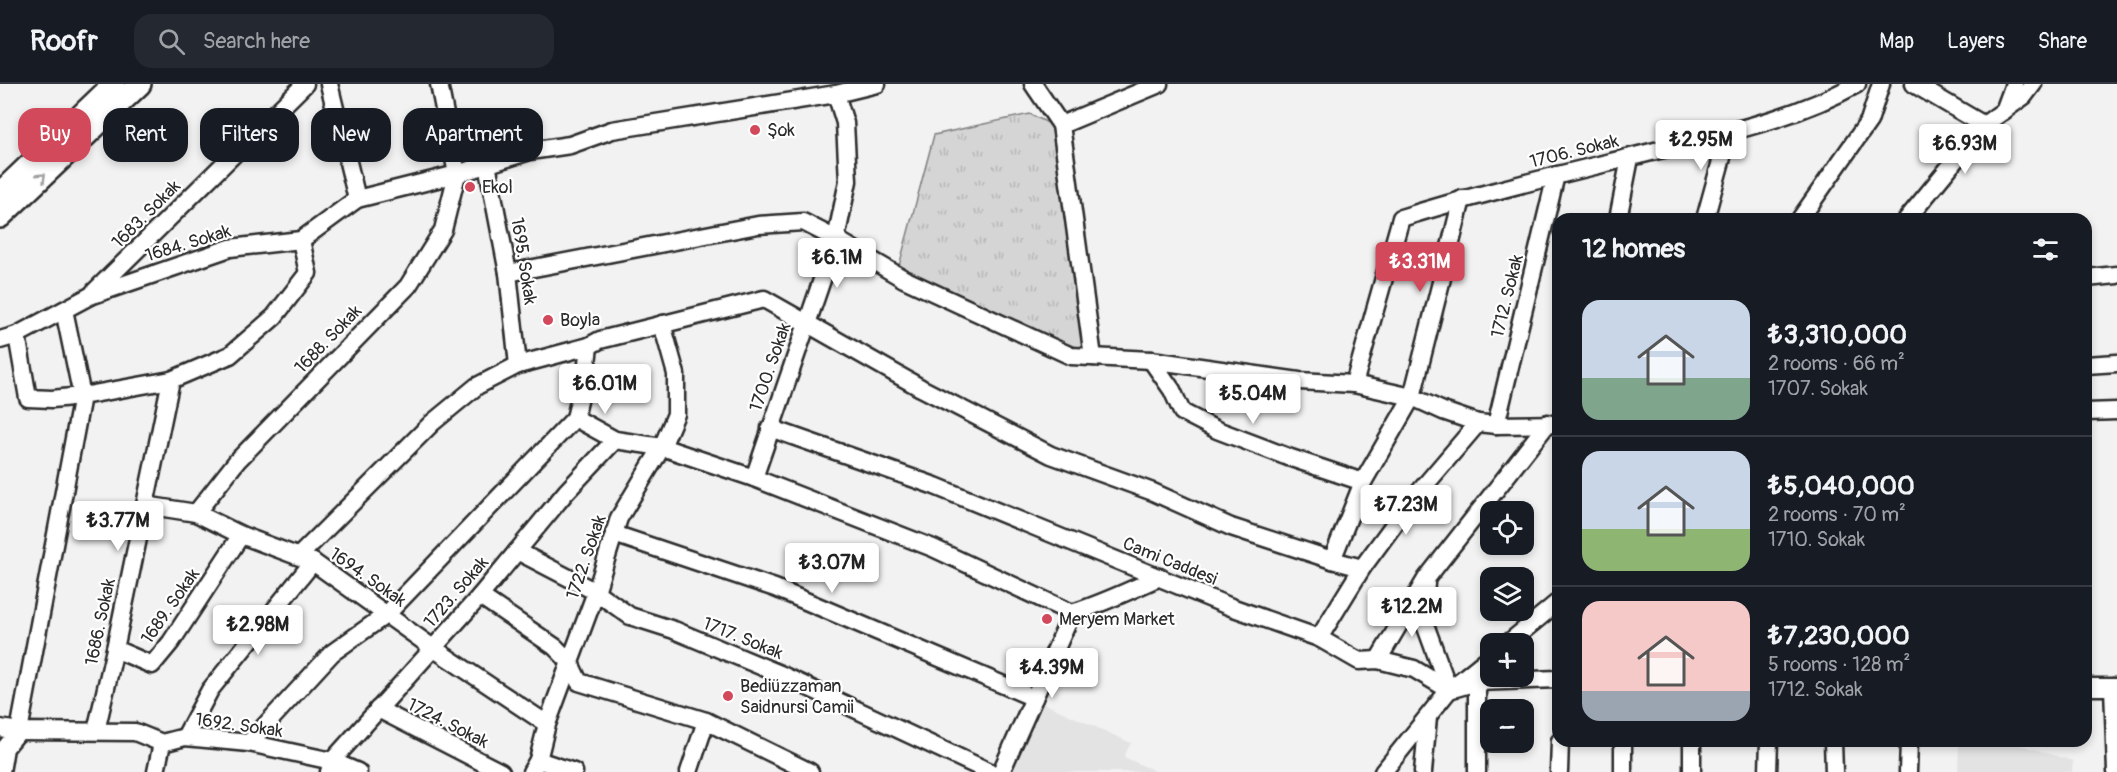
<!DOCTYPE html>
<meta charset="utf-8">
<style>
:root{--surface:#171b24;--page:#242831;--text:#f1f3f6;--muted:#9ea1a6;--line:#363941;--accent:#d1495b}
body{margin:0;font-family:Pangolin,sans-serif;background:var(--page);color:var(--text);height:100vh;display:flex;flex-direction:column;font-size:22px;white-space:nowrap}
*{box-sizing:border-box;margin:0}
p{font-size:20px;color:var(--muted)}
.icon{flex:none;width:33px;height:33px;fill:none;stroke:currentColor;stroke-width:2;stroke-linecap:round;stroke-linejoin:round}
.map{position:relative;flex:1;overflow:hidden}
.side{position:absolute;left:1552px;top:129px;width:540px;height:534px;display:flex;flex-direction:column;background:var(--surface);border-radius:18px;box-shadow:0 3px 9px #0003}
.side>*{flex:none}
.guide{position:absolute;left:18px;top:24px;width:570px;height:54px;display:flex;gap:12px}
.tools{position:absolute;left:1480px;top:417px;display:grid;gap:12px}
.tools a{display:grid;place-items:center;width:54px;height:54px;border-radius:12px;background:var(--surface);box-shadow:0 3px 9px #0003;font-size:30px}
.price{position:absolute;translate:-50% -51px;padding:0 14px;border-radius:6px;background:#fff;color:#222;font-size:20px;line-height:39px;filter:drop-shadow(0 2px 3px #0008)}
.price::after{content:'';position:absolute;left:50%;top:36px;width:18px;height:14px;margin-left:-9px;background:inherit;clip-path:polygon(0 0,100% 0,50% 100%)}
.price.current{background:var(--accent);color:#fff}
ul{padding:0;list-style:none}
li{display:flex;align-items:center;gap:18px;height:150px;padding:0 30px}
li+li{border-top:2px solid var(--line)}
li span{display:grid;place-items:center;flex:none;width:168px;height:120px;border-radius:18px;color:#555}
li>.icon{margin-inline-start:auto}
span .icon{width:72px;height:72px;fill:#fffc;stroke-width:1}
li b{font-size:26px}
h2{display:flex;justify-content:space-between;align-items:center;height:72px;padding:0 30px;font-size:26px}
.pill{padding:0 21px;border-radius:18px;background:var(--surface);box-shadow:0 3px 9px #0003;font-size:21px;line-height:54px}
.pill.current{background:var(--accent);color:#fff}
header{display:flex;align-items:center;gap:36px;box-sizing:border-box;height:84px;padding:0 30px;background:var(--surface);border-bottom:2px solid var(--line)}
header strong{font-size:28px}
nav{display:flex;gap:33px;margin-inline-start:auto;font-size:21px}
.search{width:420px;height:54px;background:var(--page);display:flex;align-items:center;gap:15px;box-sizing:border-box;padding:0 21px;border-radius:18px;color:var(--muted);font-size:22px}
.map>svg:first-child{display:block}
</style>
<header>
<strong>Roofr</strong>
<div class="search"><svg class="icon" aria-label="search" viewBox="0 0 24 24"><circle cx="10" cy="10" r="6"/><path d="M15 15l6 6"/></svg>Search here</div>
<nav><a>Map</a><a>Layers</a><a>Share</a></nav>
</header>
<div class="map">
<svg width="2117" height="688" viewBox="0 0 2117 688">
<defs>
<pattern id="grass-tufts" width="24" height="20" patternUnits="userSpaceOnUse" patternTransform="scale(1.5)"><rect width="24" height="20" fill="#d5d5d5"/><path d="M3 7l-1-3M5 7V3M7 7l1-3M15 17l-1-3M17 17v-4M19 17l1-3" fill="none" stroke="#b7b7b7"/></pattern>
</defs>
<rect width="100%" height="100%" fill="#f2f2f2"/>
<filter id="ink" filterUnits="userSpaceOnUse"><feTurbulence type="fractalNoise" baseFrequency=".0167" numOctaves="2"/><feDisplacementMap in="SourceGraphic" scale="12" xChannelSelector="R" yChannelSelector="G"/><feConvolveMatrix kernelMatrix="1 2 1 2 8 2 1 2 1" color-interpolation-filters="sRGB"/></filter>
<g filter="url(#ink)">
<g fill="#e3e3e3">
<polygon points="1043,619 1131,659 1124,673 1157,688 1011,688"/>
<polygon points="1959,657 2008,657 2073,677 2072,688 1958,688"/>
</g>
<polygon fill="url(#grass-tufts)" stroke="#808080" stroke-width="1.5" points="1030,30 1064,47 1095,267 1072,263 899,182 934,51"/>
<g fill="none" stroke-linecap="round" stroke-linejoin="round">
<defs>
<g id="minor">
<polyline points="329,0 357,115"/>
<polyline points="1033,0 1061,41 1093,273"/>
<polyline points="1914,0 1984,41"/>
<polyline points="2004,27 2014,0"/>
<polyline points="1061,41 1159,0"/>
<polyline points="487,80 508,189 518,281"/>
<polyline points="1618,135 1630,74"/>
<polyline points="1705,135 1729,48"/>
<polyline points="1800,135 1869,37 1881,0"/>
<polyline points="1907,135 1984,41 2024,12 2033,0"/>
<polyline points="508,189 758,141 803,138 836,155 904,195 1071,272 1151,276 1299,297 1354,300 1412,313 1443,327 1478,339 1496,341 1558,340"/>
<polyline points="2086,194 2117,191"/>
<polyline points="94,208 305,0"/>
<polyline points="17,251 28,314 52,315 82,312 64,226"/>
<polyline points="0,256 17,251 90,212 230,164 301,156 357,115 457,90 530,67 570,61 612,46 836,10 877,0"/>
<polyline points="1151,276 1172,306 1182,328 1217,346 1288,373 1363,398"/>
<polyline points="2086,281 2117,279"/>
<path d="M1354,300L1401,134C1490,106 1581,86 1671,63C1734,47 1800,32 1857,0"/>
<polyline points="2086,328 2117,327"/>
<polyline points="575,334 586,288 589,262"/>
<polyline points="1496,341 1556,91"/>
<polyline points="770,344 935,402 1231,523 1319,554 1359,577 1378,576 1414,585 1449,606 1477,598 1558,595"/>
<polyline points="754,394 836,155 848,97 845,39 836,10"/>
<polyline points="145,421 196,429 241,451 313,478 433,564 547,640"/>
<polyline points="196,429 237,377 408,202 443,146 457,90 439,0"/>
<polyline points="614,450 775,504 1034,614"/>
<polyline points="517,467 596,508 630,532 674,546 782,591 990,688"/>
<polyline points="299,472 432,339 477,302 518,281 589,262 600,256 764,215 921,304 1051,371 1153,408 1231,443 1332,476 1362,484"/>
<polyline points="1332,476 1363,398 1412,313 1462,115"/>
<polyline points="1426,499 1423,535 1449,606"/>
<polyline points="480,512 555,563 569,577 579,598 706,637 810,688"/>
<polyline points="1319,554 1362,484 1409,420 1478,339"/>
<polyline points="1507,560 1558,518"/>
<polyline points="115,565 152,581 171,558 241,451"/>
<polyline points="1378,576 1426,495 1548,339"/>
<polyline points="2086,603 2117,603"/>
<polyline points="2113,603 2116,688"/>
<polyline points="378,625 501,688"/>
<polyline points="0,644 19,647 135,648 162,659 185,653 249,659 332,677 358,688"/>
<polyline points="96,647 115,565 171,296"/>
<polyline points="185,653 210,606 313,478"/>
<polyline points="1623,657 1623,688"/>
<polyline points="1692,657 1692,688"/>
<polyline points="1833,657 1834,688"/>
<path d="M249,659L332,569L387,530L575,334L615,356L662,363L754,394L933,464L1072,529C1102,520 1130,506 1160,493"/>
<polyline points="538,676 574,688"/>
<polyline points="1,688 5,664 19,647 82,312 171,296 230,271 274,233 308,189 301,156"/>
<polyline points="156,688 162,659"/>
<polyline points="329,688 332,677 480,512 566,408 615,356"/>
<polyline points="531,688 538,676 547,640 596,508 619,434 662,363 676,330 676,290 662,240"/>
<polyline points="689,688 706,637"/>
<polyline points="1001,688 1072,529"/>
<polyline points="1383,688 1449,606 1491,572"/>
<polyline points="1423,688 1428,633"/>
<polyline points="1477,688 1477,598"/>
<polyline points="1559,688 1560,657"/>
<polyline points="1768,688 1769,657"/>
<polyline points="1908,688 1909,657"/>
</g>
<g id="major">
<polyline points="0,109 114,0"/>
<polyline points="0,133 140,0"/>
</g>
</defs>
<use href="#minor" stroke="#2b2b2b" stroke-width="21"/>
<use href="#major" stroke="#2b2b2b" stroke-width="26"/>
<use href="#minor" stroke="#fff" stroke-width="16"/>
<use href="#major" stroke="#fff" stroke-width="21"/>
</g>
<defs><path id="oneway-chevron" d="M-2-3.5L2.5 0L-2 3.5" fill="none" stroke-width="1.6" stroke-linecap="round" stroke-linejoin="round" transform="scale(1.5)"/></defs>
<use stroke="#a0a0a0" href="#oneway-chevron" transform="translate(42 93) rotate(-44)"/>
</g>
<g fill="#d1495b" stroke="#fff" stroke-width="2">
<circle cx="755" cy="46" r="6"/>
<circle cx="470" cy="103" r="6"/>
<circle cx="548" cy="236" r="6"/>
<circle cx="1047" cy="535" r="6"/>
<circle cx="728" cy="612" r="6"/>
</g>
<g text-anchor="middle" stroke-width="4.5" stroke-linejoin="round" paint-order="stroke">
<g font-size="18" fill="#2b2b2b" stroke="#fff" text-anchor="start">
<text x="767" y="52">Şok</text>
<text x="482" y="109">Ekol</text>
<text x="560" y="242">Boyla</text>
<text x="1059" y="541">Meryem Market</text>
<text x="740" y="608">Bediüzzaman<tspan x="740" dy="21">Saidnursi Camii</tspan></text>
</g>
<g font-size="18" fill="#2b2b2b" stroke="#fff">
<text transform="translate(1574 67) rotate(-14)" y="6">1706. Sokak</text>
<text transform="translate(146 130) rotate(-45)" y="6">1683. Sokak</text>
<text transform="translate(188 159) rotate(-17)" y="6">1684. Sokak</text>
<text transform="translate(524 177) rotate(81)" y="6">1695. Sokak</text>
<text transform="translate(1507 212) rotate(-76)" y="6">1712. Sokak</text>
<text transform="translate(328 255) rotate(-46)" y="6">1688. Sokak</text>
<text transform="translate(770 283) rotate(-71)" y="6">1700. Sokak</text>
<text transform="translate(586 473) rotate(-71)" y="6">1722. Sokak</text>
<text transform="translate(1170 477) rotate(22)" y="6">Cami Caddesi</text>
<text transform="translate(368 493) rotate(35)" y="6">1694. Sokak</text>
<text transform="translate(456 508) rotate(-49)" y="6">1723. Sokak</text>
<text transform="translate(170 522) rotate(-55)" y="6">1689. Sokak</text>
<text transform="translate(100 538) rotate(-78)" y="6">1686. Sokak</text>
<text transform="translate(743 554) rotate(22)" y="6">1717. Sokak</text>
<text transform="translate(448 639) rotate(27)" y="6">1724. Sokak</text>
<text transform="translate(239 641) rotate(8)" y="6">1692. Sokak</text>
</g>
</g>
</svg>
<div class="tools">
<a><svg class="icon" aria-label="locate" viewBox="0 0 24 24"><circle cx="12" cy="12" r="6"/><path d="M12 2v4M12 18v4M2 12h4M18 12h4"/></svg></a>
<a><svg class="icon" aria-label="layers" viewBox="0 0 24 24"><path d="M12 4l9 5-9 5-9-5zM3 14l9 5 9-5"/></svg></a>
<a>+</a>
<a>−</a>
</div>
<b class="price" style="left:1701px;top:87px">₺2.95M</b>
<b class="price" style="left:1965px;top:91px">₺6.93M</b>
<b class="price" style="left:837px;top:205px">₺6.1M</b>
<b class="price current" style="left:1420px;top:209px">₺3.31M</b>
<b class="price" style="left:605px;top:331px">₺6.01M</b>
<b class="price" style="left:1253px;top:341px">₺5.04M</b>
<b class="price" style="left:1406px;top:452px">₺7.23M</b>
<b class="price" style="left:118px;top:468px">₺3.77M</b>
<b class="price" style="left:832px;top:510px">₺3.07M</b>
<b class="price" style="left:1412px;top:554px">₺12.2M</b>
<b class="price" style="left:258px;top:572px">₺2.98M</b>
<b class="price" style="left:1052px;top:615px">₺4.39M</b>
<div class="guide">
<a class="pill current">Buy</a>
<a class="pill">Rent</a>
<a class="pill">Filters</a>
<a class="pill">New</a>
<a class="pill">Apartment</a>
</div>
<section class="side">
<h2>12 homes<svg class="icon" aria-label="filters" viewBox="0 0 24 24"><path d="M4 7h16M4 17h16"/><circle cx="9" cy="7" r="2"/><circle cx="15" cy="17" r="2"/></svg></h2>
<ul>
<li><span style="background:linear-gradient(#c9d6e8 65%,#7fa58c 0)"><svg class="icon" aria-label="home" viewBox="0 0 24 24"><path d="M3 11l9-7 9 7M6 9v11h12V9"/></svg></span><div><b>₺3,310,000</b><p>2 rooms · 66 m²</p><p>1707. Sokak</p></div></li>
<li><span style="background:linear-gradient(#c9d6e8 65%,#8fb573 0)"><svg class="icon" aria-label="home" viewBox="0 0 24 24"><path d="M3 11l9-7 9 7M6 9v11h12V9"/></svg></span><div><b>₺5,040,000</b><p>2 rooms · 70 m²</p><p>1710. Sokak</p></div></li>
<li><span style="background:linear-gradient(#f6c9c9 75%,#9aa5b1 0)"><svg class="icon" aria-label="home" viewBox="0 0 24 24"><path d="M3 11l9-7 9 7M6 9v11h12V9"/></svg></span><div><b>₺7,230,000</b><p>5 rooms · 128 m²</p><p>1712. Sokak</p></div></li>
</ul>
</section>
</div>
